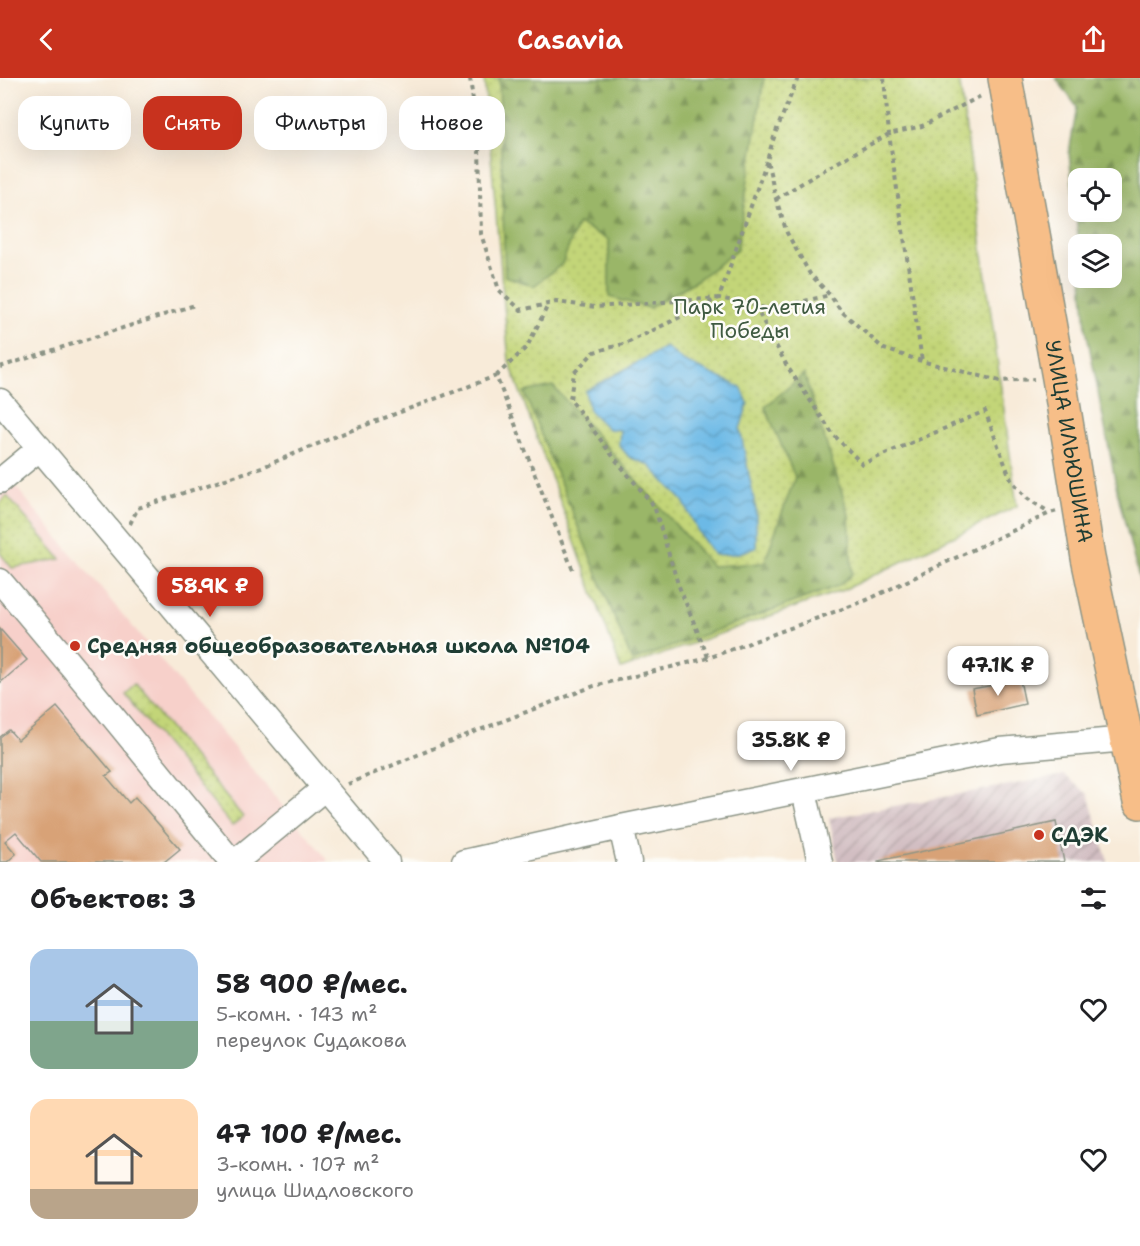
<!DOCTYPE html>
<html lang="ru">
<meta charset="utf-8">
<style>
:root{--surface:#fff;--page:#f2f2f2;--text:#202124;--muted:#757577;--accent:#c8321e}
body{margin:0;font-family:"Shantell Sans",sans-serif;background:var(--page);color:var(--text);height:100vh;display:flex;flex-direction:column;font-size:22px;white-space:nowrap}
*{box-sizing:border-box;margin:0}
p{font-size:20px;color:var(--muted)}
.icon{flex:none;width:33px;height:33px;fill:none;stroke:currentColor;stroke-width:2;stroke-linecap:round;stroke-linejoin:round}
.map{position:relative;height:784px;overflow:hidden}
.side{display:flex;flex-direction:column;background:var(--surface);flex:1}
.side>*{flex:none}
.hud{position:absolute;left:18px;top:18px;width:600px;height:54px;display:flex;gap:12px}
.controls{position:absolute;left:1068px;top:90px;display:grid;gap:12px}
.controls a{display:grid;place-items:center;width:54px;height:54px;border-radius:12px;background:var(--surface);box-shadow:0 6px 24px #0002;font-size:30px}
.price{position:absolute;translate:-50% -51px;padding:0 14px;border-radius:12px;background:#fff;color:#222;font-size:20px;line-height:39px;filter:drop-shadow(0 2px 3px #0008)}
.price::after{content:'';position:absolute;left:50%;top:36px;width:18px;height:14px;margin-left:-9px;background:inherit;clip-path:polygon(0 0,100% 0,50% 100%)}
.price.selected{background:var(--accent);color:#fff}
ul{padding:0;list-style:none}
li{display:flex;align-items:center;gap:18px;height:150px;padding:0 30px}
li span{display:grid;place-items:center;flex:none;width:168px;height:120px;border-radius:18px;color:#555}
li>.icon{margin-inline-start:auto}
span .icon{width:72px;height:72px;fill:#fffc;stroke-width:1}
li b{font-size:26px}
h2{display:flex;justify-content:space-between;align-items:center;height:72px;padding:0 30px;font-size:26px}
.chip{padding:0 21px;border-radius:18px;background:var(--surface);box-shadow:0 6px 24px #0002;font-size:21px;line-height:54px}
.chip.selected{background:var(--accent);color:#fff}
header{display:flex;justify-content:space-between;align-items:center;height:78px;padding:0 30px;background:var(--accent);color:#fff;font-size:27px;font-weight:600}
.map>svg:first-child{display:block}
</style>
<header><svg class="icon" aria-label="back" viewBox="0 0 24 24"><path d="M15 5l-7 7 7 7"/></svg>Casavia<svg class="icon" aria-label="share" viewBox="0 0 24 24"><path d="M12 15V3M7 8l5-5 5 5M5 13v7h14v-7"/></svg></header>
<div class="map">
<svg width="1140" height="784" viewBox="0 0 1140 784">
<defs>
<pattern id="industrial-furrows" width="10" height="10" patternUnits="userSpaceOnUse" patternTransform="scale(1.5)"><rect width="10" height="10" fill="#d2bec2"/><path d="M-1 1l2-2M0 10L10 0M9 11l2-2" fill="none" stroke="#aa9c9e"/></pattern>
<pattern id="green-dots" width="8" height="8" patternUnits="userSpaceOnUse" patternTransform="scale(1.5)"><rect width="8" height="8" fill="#c3d578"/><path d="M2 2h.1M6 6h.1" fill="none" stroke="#a7b868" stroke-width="1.8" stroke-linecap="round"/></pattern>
<pattern id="forest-firs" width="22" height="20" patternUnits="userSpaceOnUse" patternTransform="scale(1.5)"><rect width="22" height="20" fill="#9ab668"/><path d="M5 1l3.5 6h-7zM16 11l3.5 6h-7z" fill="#7d9556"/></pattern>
<pattern id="water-waves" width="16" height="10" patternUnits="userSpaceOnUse" patternTransform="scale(1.5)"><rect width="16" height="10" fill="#6cb9e6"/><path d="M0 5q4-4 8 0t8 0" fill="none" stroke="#5898bb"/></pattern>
</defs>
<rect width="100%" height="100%" fill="#fdfcf7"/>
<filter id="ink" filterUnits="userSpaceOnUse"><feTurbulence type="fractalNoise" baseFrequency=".0167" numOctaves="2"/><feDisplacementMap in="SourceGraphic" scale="12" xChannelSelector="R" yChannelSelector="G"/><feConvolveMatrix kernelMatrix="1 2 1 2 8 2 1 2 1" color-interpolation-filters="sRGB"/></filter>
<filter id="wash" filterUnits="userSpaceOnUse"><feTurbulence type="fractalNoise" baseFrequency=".008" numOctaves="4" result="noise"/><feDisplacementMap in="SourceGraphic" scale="24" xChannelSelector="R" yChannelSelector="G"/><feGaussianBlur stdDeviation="1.35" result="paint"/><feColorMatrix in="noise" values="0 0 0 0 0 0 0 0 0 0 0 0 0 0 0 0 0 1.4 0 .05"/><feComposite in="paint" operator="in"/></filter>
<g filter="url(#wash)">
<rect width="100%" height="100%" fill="#f8ebd9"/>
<polygon fill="#f7d0ca" points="0,390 328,782 325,784 0,784"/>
<polygon fill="url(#industrial-furrows)" points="1064,697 1088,716 1108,784 838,784 829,740"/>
<g fill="url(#green-dots)" stroke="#718956" stroke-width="1.5">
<polygon points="484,0 959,0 1017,428 843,512 621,591 509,283"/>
<polygon points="7,418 61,481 12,490 0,475 0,424"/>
<polygon points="133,606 243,739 232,748 123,615"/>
</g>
<g fill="url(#forest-firs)" stroke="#5c7a4e" stroke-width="1.5" fill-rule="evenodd">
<polygon points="499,0 764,0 737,172 697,202 649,230 609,219 609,162 578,145 562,186 534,208 505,198"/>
<path d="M1056,0H1139L1140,5V505L1118,417L1086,251L1082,200H1112V166H1079L1069,75L1077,29ZM1112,100V134H1078V100Z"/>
<polygon points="804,296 849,437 852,496 838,508 632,583 524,314 553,308 712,488 764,485 795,399 765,329"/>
</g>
<polygon fill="url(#water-waves)" stroke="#467b8d" stroke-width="1.5" points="666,269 683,283 741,309 748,325 740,351 756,432 756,470 735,476 714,477 699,455 683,423 649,387 629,379 619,367 620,352 608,351 589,332 585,313"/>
<g id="blocks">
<g fill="#d8a277">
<polygon points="0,551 27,582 0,605"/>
<polygon points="1020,602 1025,626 977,637 972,611"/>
<polygon points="57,629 112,694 106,698 129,725 135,719 180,771 164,784 41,784 16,754 5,763 16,776 7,784 0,784 0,659 9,652 18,662"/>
<polygon points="1056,744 1064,784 878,784 878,783"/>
</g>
</g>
</g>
<g filter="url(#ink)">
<use href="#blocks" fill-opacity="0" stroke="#8c9486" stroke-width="1.5"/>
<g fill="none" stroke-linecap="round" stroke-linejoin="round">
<defs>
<g id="minor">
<polyline points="0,323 387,784"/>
<polyline points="0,403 40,370"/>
<path d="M0,503C79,595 154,690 232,784"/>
<polyline points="804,713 820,784"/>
<polyline points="621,749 629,784"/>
<polyline points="235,784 325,710"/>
<polyline points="464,784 621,749 1000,672 1127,661 1140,661"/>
</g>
<g id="highway">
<path id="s1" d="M1005,0L1059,300L1088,480L1140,724"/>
</g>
</defs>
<use href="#minor" stroke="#8c9486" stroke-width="27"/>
<use href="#highway" stroke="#8c9486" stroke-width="36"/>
<g stroke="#8c9486" stroke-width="4" stroke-dasharray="4.5 4.5" stroke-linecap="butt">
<polyline points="470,0 479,68 481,156 499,212 521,232 556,224 595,229 719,220 767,82"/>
<polyline points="798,0 775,56 767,82 776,121 787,155 810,196 830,217 841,233 884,271 925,284 1000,303 1034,301"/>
<polyline points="884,0 889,56 922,283"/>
<polyline points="776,121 822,93 889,56 922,48 983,17"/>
<polyline points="755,228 787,288 832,355 862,386 985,333 1011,402 1028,421 1049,434"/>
<polyline points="0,289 195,227"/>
<polyline points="496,298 527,269 548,227"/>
<polyline points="130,446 138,430 265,388 339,357 496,298 574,495"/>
<polyline points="708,579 678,506 654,428 615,381 570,321 574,295 594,274 627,265 719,220 770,231 830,217"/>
<polyline points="348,706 451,663 594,608 708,580 867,522 1050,435 1057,433"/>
</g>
<use href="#minor" stroke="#fff" stroke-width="24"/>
<use href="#highway" stroke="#f7be88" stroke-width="33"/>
</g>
</g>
<g fill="#c8321e" stroke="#fdfcf7" stroke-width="2">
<circle cx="75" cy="568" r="6"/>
<circle cx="1039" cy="757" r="6"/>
</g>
<g text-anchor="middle" stroke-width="5" stroke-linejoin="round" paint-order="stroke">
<g font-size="21" fill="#405b42" stroke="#fdfcf7">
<text x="750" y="236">Парк 70-летия<tspan x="750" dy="24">Победы</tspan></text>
</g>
<g font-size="21" fill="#1f3d34" stroke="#fdfcf7">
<text dy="7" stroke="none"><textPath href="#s1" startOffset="369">УЛИЦА ИЛЬЮШИНА</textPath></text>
</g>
<g font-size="21" font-weight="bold" fill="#1f3d34" stroke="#fdfcf7" text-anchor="start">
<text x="87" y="575">Средняя общеобразовательная школа №104</text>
<text x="1051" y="764">СДЭК</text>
</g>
</g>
</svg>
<div class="controls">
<a><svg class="icon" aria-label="locate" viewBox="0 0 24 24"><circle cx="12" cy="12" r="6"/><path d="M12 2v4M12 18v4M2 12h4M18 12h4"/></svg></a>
<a><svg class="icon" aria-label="layers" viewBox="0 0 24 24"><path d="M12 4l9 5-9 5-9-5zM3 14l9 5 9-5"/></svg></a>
</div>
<b class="price selected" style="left:210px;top:540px">58.9K ₽</b>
<b class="price" style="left:998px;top:619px">47.1K ₽</b>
<b class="price" style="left:791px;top:694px">35.8K ₽</b>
<div class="hud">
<a class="chip">Купить</a>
<a class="chip selected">Снять</a>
<a class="chip">Фильтры</a>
<a class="chip">Новое</a>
</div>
</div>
<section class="side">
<h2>Объектов: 3<svg class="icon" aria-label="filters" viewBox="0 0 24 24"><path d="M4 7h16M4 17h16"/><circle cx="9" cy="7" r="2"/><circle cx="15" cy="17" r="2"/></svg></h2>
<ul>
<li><span style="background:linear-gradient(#a9c7e8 60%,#7fa58c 0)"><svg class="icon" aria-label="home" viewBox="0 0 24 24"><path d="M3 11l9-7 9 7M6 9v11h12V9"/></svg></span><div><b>58 900 ₽/мес.</b><p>5-комн. · 143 m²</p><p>переулок Судакова</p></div><svg class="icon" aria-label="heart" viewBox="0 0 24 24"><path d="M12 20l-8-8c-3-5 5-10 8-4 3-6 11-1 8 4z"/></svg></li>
<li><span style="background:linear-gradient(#ffd9b3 75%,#b9a48a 0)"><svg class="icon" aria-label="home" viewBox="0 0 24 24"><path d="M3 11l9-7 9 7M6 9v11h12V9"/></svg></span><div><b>47 100 ₽/мес.</b><p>3-комн. · 107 m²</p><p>улица Шидловского</p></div><svg class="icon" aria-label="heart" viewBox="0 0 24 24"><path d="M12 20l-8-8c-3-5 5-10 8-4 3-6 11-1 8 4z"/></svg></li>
</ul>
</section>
